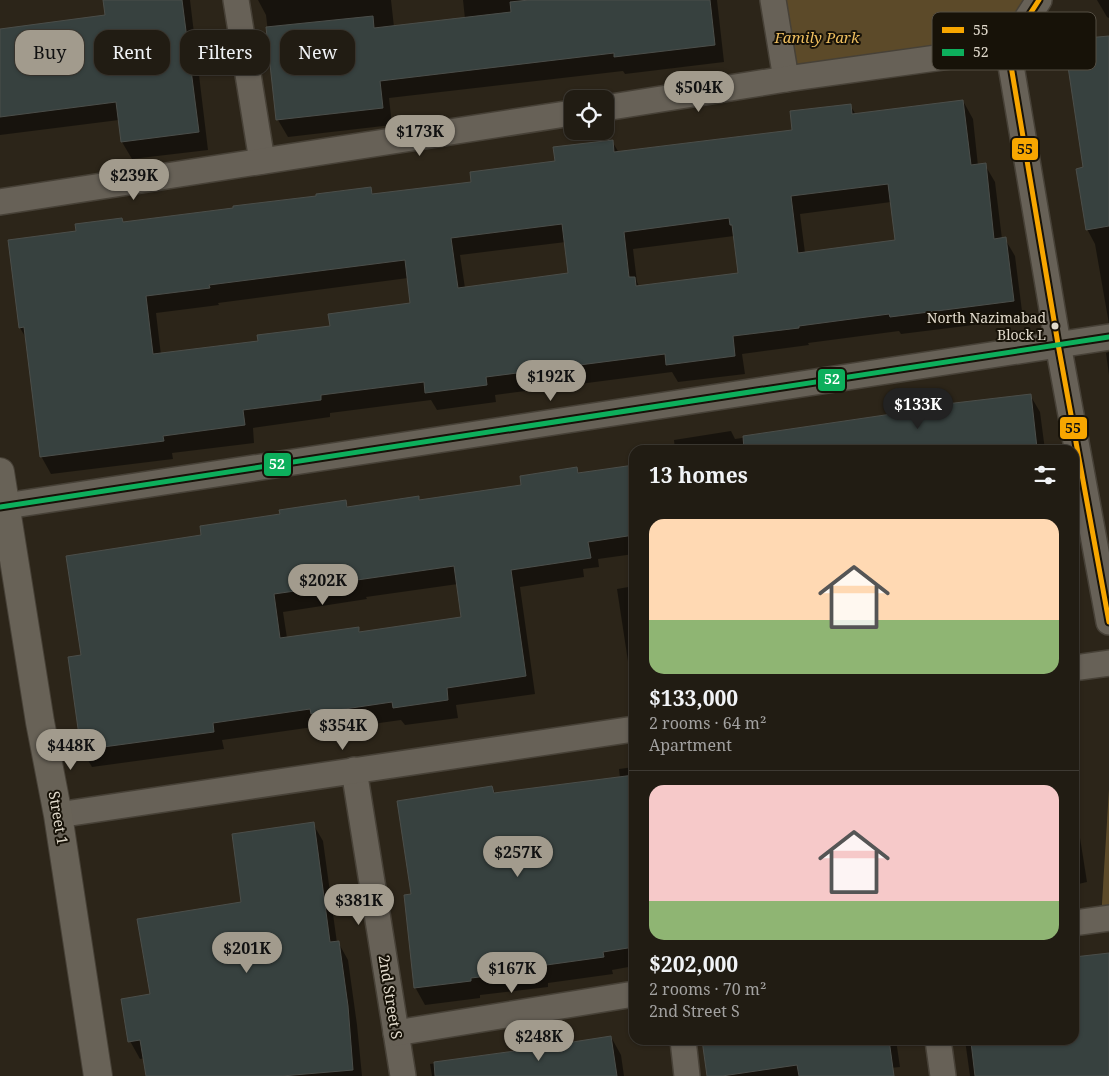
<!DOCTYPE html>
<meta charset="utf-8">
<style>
:root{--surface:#211c13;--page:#29251c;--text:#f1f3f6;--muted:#a2a1a0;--line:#3e3a33;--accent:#a29b8d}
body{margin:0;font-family:"Noto Serif",serif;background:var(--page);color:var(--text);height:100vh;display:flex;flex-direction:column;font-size:19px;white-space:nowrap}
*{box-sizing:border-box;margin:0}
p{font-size:16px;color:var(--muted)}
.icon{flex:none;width:28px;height:28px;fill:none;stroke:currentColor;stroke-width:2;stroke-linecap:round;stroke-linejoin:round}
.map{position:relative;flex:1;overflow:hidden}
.sheet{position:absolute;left:629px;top:445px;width:450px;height:600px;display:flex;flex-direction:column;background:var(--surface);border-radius:15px;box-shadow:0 1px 4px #0004,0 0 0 1px var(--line)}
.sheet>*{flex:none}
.banner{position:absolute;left:15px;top:30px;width:475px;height:45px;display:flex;gap:10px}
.buttons{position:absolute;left:564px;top:90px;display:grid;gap:10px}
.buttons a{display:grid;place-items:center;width:50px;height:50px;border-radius:10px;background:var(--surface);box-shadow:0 1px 4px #0004,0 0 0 1px var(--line);font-size:25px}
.price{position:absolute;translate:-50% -42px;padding:0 11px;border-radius:18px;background:var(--accent);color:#111;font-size:16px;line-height:32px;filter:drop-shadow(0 1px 2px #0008)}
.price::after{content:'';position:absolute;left:50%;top:30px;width:15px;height:11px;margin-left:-8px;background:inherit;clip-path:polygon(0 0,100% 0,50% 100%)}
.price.current{background:#222;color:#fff}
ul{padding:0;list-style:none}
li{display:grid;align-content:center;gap:10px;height:265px;padding:0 20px}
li+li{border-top:1px solid var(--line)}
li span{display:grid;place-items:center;height:155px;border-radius:15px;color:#555}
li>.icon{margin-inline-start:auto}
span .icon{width:90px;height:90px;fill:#fffc;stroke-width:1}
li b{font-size:21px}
h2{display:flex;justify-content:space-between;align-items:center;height:60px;padding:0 20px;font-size:21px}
.pill{padding:0 18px;border-radius:15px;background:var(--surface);box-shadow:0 1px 4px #0004,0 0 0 1px var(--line);font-size:18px;line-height:45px}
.pill.current{background:var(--accent);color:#111}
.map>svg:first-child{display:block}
</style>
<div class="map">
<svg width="1109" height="1076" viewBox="0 0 1109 1076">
<rect width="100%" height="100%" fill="#2c2519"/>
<g fill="#5c4a29">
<polygon points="773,0 1039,0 1008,48 786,79"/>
<polygon points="1109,789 1109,918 1101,919"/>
</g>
<g fill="#0007" fill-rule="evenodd">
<polygon points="105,0 190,0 208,150 132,159 122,142 119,120 0,135 0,30 107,16"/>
<polygon points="258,0 391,0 394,27 465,19 463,0 717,0 724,62 625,74 623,71 389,98 392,125 288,137 278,120 266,15"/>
<polygon points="1097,0 1109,0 1109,18 1107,17"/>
<polygon points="1109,38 1109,324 1095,244 1087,229 1084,168"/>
<path d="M963,101L973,119L978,166L985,165L995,182L1002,239H1005L1015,256L1023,319L901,334L899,331L808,343L809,345L742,354L745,374L678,382L672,372L495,395L496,402L437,410L431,400L330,413V417L253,428L254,443L172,453L173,459L51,474L41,456L26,338L20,328L77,232L121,219L124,223L234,209L370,189L374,195L472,183L556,162L612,141L619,153L794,132L850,105L856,115ZM891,202L896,241L805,253L800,214ZM734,236L739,274L639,286L637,282L633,249ZM566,242L570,274L465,288L460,255ZM408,278L411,305L331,327L260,343L161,355L156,313L219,305L218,303Z"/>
<polygon points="1109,352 1109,375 1106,353"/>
<polygon points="1030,395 1040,412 1045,450 675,450 674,440 731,431 735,439"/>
<path d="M634,466V554L598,559L599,567L583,569L584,577L520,587L535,694L456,705L458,718L405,725L401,720L322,731L320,726L222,740L224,749L92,767L82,750L69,658L82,656L203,536L281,515L345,501L349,508L418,498L420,501L522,486L577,469L580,474ZM458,584L462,618L361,633L358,628L287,638L283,612L367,599L366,597Z"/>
<polygon points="634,586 634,685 631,681 617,589"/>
<polygon points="634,767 634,966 612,970 613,974 548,983 548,987 480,995 480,998 425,1005 415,987 413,896 492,787 496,794 620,778 619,769"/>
<polygon points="1074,814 1077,819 1087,882 1074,885"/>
<polygon points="313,824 323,841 337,943 338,942 348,960 357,1025 362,1076 148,1076 145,1058 140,1059 130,1041 151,995 243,903"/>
<polygon points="1109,954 1109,1076 970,1076 965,1040 1074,1040 1074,958"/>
<polygon points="611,1037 621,1055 624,1076 432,1076 430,1064 515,1053"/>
<polygon points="703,1040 896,1040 900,1067 890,1068 891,1076 708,1076"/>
</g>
<g fill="#37413f" stroke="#4b4e4a" fill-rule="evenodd">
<polygon points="103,0 182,0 199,132 121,142 116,102 0,117 0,29 105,15"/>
<polygon points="529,0 710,0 715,45 614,57 614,53 380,81 383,108 276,120 266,27 373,16 374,28 511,12 510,2"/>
<polygon points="1109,36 1109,226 1086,230 1076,169 1083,167 1064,40"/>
<path d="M963,100L971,165L986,163L994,239L1006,237L1014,301L890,317L889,314L799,326V328L733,336L735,356L666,365L665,354L486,377L487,385L425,393L424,382L321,395V400L243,410L245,425L163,436L164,441L40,457L24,327L19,328L8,240L76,231L75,224L122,218L123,222L233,208V206L316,196V194L371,187L372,194L471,182L470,172L555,161L553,147L613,140L614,152L792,130L790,111L851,104L852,114ZM888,184L895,240L798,253L791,196ZM729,218L730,225H732L738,273L636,286L635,277H629L624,232ZM562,224L568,273L458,288L451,238ZM405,260L410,303L328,314L330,326L257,335L258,341L153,354L146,296L210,288L209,285Z"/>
<polygon points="1031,394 1037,448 1023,450 744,450 743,436 912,411 912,408"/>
<path d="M634,465V535L588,542L591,558L511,570L526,676L447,688L448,700L393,708L392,702L311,714L310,709L213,723L214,732L81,750L68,657L81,655L66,556L201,535L200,526L280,514L279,510L346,500L347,507L419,496V500L521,485L520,476L577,467L578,473ZM454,566L461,617L359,632V627L280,638L274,594L358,582L357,580Z"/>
<polygon points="634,775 634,947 603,952 604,957 539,966 539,970 471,978 471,981 414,988 404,895 411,894 397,801 492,786 494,793"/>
<polygon points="314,822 330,942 339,941 348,1006 353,1070 282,1076 146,1076 140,1040 128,1042 121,999 150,994 137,919 241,902 232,834"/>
<polygon points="1109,953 1109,1076 975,1076 971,1042 983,1040 1074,1040 1074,957"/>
<polygon points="611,1036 617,1076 435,1076 434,1062 515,1051"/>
<polygon points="702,1040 889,1040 894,1076 799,1076 797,1065 722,1076 707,1076"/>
</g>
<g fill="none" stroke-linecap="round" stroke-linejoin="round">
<defs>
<g id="street">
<polyline points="236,0 262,161"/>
<polyline points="773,0 786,79"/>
<polyline points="1039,0 1008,48 1058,344 1109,622"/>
<polyline points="605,108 786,79 1008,48"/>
<polyline points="0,202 572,113"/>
<polyline points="0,507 1109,337"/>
<polyline points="1074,668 1109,663"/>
<polyline points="354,770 403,1076"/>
<polyline points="58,815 634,729"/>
<polyline points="1074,923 1109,918"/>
<polyline points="396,1033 634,994"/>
<polyline points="683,1040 687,1076"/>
<polyline points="938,1040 943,1076"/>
</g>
<polyline id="secondary" points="0,472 40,722 58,815 98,1076"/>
</defs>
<use href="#street" stroke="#474137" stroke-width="28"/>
<use href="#secondary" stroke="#474137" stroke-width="30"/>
<use href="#street" stroke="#676157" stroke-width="25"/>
<use href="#secondary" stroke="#686257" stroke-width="28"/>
<defs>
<polyline id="bus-1" points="1039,0 1008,48 1058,344 1109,622"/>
<polyline id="bus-2" points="0,507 1109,337"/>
</defs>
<use href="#bus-1" stroke="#171208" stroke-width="9"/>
<use href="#bus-2" stroke="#171208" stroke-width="9"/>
<use href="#bus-1" stroke="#f7a600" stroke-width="5"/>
<use href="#bus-2" stroke="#0daf5c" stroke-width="5"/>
</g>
<circle fill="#e1dacc" stroke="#171208" stroke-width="2" cx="1055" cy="326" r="4.5"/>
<g text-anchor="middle" stroke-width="4" stroke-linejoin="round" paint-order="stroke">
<g font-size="14" fill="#e1dacc" stroke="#171208" text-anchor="end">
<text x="1046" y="323">North Nazimabad<tspan x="1046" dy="17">Block L</tspan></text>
</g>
<g font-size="15" font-style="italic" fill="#eebe5f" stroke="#171208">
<text x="817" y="43">Family Park</text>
</g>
<g font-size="15" fill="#e1dacc" stroke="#171208">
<text transform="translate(58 818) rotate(80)" y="5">Street 1</text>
<text transform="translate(390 997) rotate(81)" y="5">2nd Street S</text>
</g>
</g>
<rect x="932" y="12" width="164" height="58" rx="8" fill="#171208" stroke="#544e43" stroke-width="1"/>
<rect x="942" y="27" width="22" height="6" fill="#f7a600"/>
<rect x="942" y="49" width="22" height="7" fill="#0daf5c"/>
<g font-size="14" fill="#e1dacc">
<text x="973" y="35">55</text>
<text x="973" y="57">52</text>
</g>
<g stroke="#171208" stroke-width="2">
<rect x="1011" y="137" width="28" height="24" rx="5" fill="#f7a600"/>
<rect x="817" y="368" width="29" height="24" rx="5" fill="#0daf5c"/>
<rect x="1059" y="416" width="29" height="24" rx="5" fill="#f7a600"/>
<rect x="263" y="452" width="29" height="25" rx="5" fill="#0daf5c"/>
</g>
<g font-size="14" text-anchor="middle" font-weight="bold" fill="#fff">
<text x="832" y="384">52</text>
<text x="277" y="469">52</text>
</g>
<g font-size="14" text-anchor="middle" font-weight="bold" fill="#111">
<text x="1025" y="154">55</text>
<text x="1073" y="433">55</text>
</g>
</svg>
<div class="buttons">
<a><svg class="icon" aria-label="locate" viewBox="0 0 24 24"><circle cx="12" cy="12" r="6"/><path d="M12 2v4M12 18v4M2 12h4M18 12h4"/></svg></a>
</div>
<b class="price" style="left:699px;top:113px">$504K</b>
<b class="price" style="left:420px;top:157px">$173K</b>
<b class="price" style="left:134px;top:201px">$239K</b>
<b class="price" style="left:551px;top:402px">$192K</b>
<b class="price current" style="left:918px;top:430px">$133K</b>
<b class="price" style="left:323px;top:606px">$202K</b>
<b class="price" style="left:343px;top:751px">$354K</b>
<b class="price" style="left:71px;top:771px">$448K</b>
<b class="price" style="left:518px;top:878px">$257K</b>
<b class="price" style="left:359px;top:926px">$381K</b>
<b class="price" style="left:247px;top:974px">$201K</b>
<b class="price" style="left:512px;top:994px">$167K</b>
<b class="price" style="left:539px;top:1062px">$248K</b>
<div class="banner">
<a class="pill current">Buy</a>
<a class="pill">Rent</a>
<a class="pill">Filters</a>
<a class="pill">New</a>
</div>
<section class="sheet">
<h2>13 homes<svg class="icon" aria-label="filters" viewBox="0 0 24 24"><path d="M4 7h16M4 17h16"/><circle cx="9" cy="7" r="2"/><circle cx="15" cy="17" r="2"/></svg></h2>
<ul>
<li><span style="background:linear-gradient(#ffd9b3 65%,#8fb573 0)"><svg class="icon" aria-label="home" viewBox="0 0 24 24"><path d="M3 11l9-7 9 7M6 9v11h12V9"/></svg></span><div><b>$133,000</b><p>2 rooms · 64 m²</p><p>Apartment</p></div></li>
<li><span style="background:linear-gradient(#f6c9c9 75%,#8fb573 0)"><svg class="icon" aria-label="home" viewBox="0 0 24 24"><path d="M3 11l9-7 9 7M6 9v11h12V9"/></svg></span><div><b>$202,000</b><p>2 rooms · 70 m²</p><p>2nd Street S</p></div></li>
</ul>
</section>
</div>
